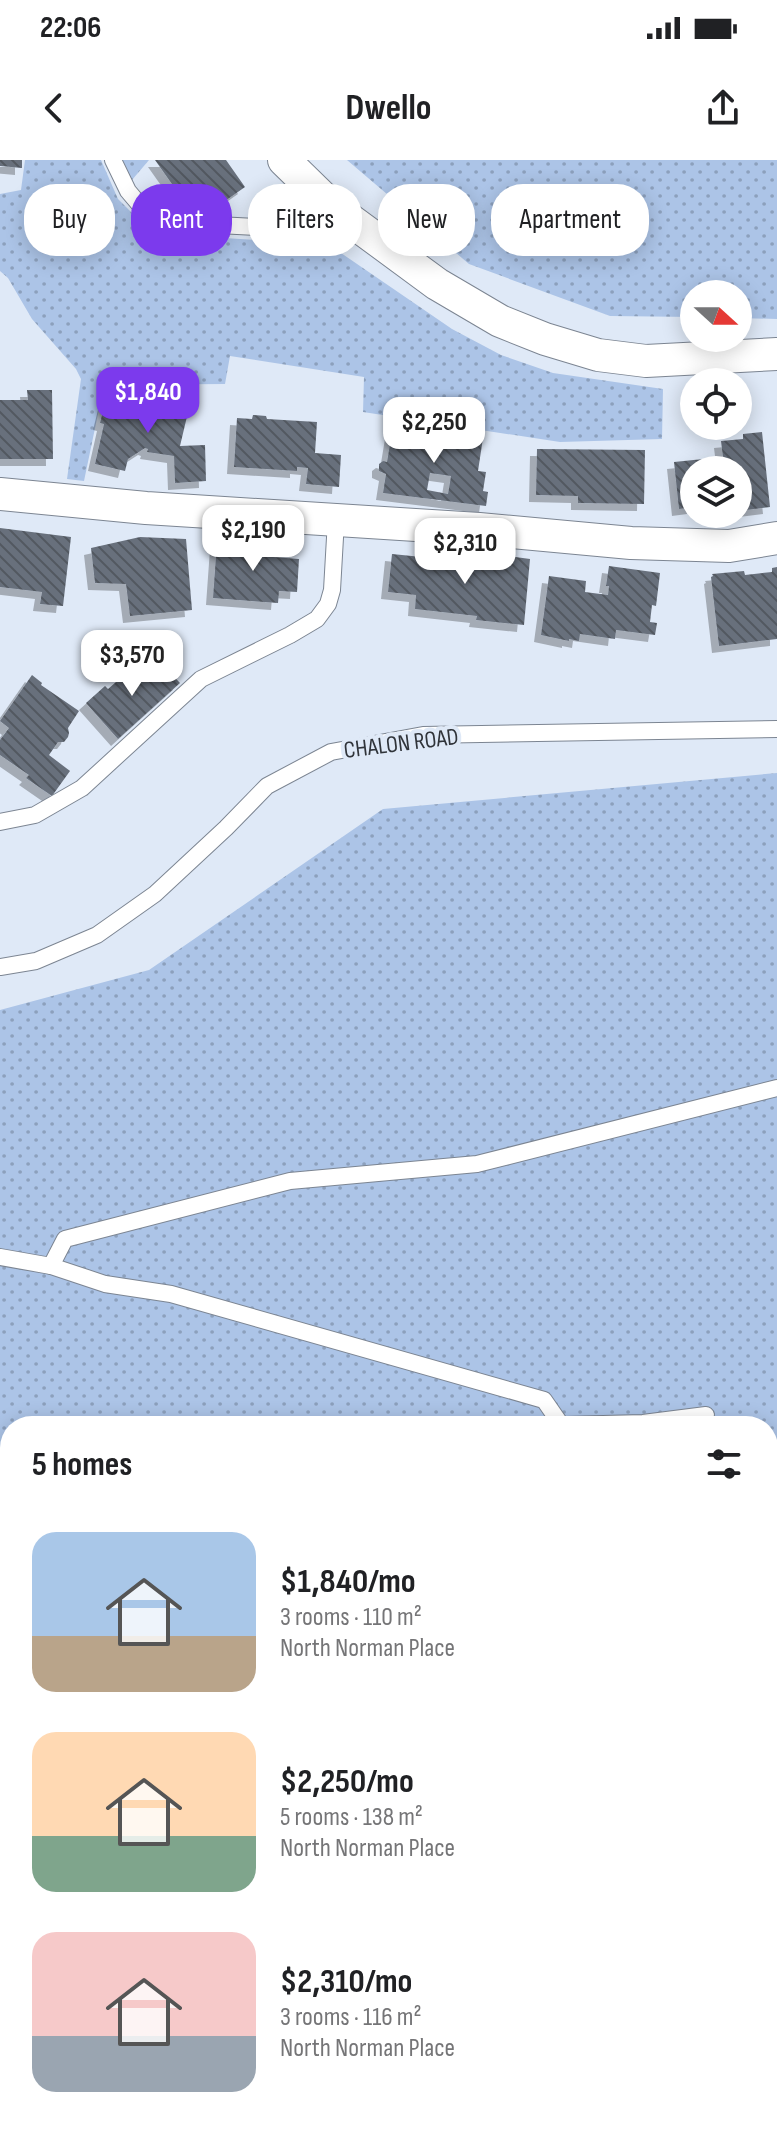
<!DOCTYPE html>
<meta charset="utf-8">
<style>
:root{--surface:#fff;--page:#f6f6f6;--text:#202124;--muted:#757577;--accent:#7c3aed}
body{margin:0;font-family:"Sofia Sans Condensed",sans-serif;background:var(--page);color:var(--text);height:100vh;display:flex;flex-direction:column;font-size:30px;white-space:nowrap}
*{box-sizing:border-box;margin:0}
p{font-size:26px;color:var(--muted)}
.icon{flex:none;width:44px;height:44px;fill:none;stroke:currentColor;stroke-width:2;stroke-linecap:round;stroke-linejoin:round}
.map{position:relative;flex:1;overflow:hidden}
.drawer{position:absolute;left:0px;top:1256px;width:778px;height:714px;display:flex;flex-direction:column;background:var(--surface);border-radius:32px 32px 0 0;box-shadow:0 4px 20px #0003}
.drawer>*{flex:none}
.banner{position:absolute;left:24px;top:24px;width:730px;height:72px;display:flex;gap:16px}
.needle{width:52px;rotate:111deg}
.fabs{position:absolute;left:680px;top:120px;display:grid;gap:16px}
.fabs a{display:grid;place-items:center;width:72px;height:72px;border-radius:50%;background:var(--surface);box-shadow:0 4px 20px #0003;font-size:40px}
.price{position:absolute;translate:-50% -68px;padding:0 18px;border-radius:16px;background:#fff;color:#222;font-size:26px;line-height:52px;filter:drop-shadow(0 2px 4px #0008)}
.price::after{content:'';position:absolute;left:50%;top:48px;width:24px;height:18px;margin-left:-12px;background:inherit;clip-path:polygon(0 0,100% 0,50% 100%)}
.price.current{background:var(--accent);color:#fff}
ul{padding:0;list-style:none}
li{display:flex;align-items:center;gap:24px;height:200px;padding:0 32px}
li span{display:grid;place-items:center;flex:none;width:224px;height:160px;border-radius:24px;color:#555}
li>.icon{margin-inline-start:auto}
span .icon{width:96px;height:96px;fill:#fffc;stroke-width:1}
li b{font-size:34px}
h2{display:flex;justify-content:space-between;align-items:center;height:96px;padding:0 32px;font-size:34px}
.chip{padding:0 28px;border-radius:32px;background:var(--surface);box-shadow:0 4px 20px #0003;font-size:28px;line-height:72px}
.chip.current{background:var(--accent);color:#fff}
.status{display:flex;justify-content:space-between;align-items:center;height:56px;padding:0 40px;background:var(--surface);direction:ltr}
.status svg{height:22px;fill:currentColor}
header{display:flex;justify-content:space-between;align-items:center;height:104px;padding:0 32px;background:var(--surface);font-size:36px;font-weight:700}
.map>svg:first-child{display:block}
</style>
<div class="status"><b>22:06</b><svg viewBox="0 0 49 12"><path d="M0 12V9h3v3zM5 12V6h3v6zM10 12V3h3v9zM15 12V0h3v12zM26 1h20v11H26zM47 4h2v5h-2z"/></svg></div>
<header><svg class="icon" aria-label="back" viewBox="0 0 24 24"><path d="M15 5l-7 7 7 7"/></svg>Dwello<svg class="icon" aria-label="share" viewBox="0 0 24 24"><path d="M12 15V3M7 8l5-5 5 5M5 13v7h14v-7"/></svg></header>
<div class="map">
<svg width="777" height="1969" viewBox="0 0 777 1969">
<defs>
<pattern id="grass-dots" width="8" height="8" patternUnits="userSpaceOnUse" patternTransform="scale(2)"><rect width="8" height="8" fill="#acc4e7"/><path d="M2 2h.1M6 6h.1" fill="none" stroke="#8ca0bc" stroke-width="1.8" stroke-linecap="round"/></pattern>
<pattern id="forest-firs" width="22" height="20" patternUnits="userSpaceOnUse" patternTransform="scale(2)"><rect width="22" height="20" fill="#91aad0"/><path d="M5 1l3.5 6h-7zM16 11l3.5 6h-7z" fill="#778baa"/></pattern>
<pattern id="building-back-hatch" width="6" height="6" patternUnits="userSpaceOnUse" patternTransform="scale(2)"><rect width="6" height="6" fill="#68707c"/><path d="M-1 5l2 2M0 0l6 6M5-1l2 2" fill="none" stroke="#525861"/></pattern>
<filter id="shadow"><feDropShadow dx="-7" dy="7" stdDeviation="0" flood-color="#0004"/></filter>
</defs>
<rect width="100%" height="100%" fill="#dfe9f7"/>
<g fill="url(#grass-dots)">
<polygon points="25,0 101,0 118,39 136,57 193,76 257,80 322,80 452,169 501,195 553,213 663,229 662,279 560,282 363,252 364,217 230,196 225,224 104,225 84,321 67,319 81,219 76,209 32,159 8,118 0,111 0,34 21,30"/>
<polygon points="121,0 149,0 132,20"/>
<polygon points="347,0 777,0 777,159 738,158 738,134 694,134 694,157 610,156 469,104"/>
<polygon points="777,613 777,1796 768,1792 768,1266 10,1266 10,1503 0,1495 0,850 149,810 383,649"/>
</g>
<polygon fill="url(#forest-firs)" points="0,1559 10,1567 10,1960 768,1960 768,1859 777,1866 777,1969 0,1969"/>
<g fill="url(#building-back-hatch)" fill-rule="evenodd" filter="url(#shadow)">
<polygon points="0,0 22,0 22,8 0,6"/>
<polygon points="155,0 226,0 245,27 215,48 202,29 184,41"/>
<polygon points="27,230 52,230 53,299 0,299 0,240 28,240"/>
<polygon points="108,231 189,248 180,286 205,285 206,321 175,323 174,296 147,292 148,289 145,288 128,299 125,311 95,304 104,264 100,263"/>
<polygon points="253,255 266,256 267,259 317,262 315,293 341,295 339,327 306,324 308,308 297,307 297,311 234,307 237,258 252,259"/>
<path d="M394,260L442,268V271L483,278L478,311L486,312L483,331L488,332L486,346L383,333L386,314L379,311V304L383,301L387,302ZM430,313L451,316L448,334L427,330Z"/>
<polygon points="762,272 770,347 738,351 738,310 694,310 694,347 679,349 674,302 723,297 721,281 743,279 743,274"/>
<polygon points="537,289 645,290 644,344 578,343 578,336 536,335"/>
<polygon points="0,368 71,377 63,446 40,444 42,432 0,427"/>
<polygon points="140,377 186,379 192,450 130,456 126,424 95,423 91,388"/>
<polygon points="217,382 273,386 273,397 299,399 297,432 279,431 278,443 213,438"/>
<polygon points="392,394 491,404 493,394 530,399 524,465 476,460 477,456 415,449 416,435 388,432"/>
<polygon points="609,406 660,413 656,446 652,445 650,462 657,463 655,475 616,470 615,479 580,474 579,481 569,479 569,481 541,475 549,416 586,421 585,432 608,435 609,426 606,426"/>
<polygon points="777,407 777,479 719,486 711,417 713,416 712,414 744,411 745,415 772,412 772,408"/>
<polygon points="159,501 180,523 118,579 86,543 105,526 108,529 131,509 139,518"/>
<polygon points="32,515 42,523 41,525 79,551 68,568 69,573 68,577 64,582 58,582 49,595 70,611 52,636 26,618 29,615 0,595 0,580 9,568 0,561"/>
</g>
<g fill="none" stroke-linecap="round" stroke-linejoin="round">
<defs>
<g id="service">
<polyline points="113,0 128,31 139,44 156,54 180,63 291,69 331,46"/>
<polyline points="0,662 35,655 82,628 201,519 290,475 317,459 328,444 332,430 336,360"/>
<polyline points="0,807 36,801 97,775 155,734 226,668 267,626 331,592 423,575 777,569"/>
<polyline points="0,1097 51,1106 65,1079 290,1021 477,1004 777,928"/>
<polyline points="51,1106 105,1124 171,1134 544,1240 562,1266"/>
<polyline points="563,1265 643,1263 706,1255"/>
<polyline points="0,1396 10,1399"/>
<polyline points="0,1521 10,1529"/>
<polyline points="768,1814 777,1819"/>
</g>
<g id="minor">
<polyline points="284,0 331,46 437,124 500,161 545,179 598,195 646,201 777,194"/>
<polyline points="0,334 146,348 479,369 631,383 729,386 777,378"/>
</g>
</defs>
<use href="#service" stroke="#7c8592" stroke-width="18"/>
<use href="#minor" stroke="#7c8592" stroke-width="34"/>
<use href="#service" stroke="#fff" stroke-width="16"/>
<use href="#minor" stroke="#fff" stroke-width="32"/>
<g stroke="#828993" stroke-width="6" stroke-dasharray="14 14" stroke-linecap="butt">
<polyline points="0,1717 10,1726"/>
<polyline points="743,1960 754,1969"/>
</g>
</g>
<g text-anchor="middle" stroke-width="8" stroke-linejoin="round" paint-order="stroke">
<g font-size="24" fill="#30343a" stroke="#dfe9f7">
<text transform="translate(401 583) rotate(-7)" y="8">CHALON ROAD</text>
</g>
</g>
</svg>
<div class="fabs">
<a><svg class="needle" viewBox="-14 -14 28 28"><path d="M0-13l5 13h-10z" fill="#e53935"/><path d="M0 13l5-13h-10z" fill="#757577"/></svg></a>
<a><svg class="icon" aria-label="locate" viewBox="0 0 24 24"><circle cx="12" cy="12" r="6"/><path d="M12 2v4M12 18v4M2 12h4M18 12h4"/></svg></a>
<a><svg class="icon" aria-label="layers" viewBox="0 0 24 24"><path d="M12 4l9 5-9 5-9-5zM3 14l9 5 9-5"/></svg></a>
</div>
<b class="price current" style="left:148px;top:275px">$1,840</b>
<b class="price" style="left:434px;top:305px">$2,250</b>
<b class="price" style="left:253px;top:413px">$2,190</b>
<b class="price" style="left:465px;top:426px">$2,310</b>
<b class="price" style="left:132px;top:538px">$3,570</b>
<div class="banner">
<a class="chip">Buy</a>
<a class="chip current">Rent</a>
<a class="chip">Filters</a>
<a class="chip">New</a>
<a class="chip">Apartment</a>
</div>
<section class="drawer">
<h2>5 homes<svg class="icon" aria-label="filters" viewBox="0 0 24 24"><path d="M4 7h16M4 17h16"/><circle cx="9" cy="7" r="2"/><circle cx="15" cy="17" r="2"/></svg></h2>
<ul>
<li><span style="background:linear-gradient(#a9c7e8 65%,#b9a48a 0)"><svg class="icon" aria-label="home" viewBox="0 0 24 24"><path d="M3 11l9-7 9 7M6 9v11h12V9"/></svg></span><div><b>$1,840/mo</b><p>3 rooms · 110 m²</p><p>North Norman Place</p></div></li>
<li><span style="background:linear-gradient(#ffd9b3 65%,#7fa58c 0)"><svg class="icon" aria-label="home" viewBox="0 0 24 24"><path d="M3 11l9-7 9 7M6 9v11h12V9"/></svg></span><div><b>$2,250/mo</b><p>5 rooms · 138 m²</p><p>North Norman Place</p></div></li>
<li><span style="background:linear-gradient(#f6c9c9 65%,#9aa5b1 0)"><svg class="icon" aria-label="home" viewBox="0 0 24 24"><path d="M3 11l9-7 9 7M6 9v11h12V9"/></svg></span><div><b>$2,310/mo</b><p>3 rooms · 116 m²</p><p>North Norman Place</p></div></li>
</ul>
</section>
</div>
